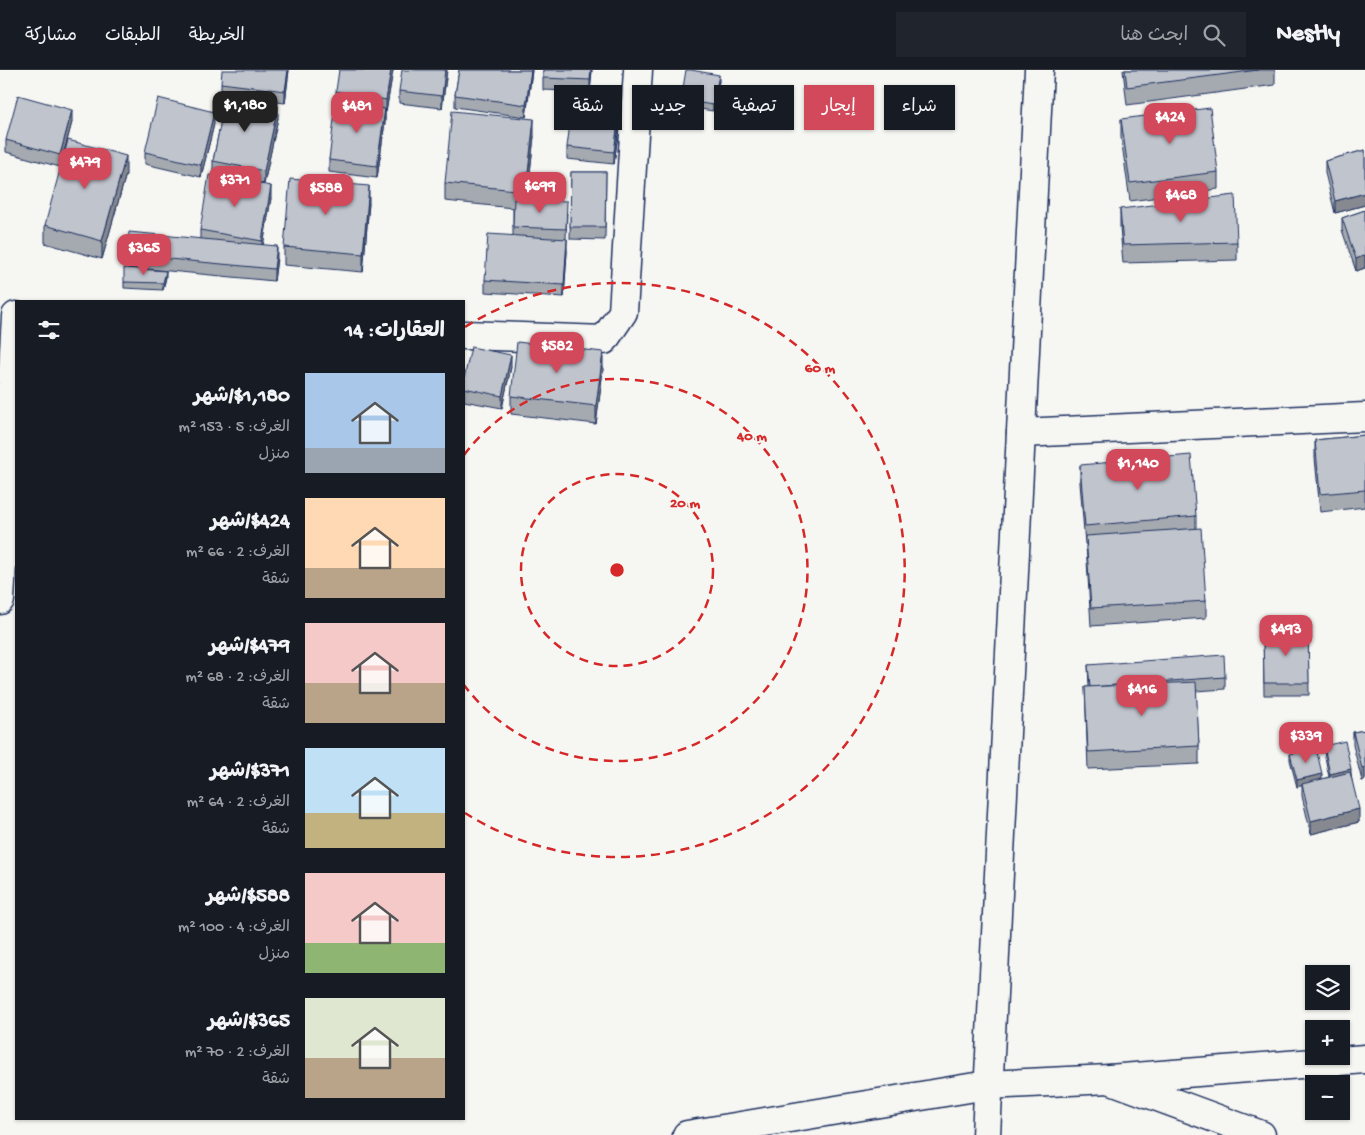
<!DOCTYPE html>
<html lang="ar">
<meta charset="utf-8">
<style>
:root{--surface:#171b24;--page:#20242c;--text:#f1f3f6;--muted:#9ea1a6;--line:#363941;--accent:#d1495b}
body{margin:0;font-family:"Gochi Hand","Playpen Sans Arabic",sans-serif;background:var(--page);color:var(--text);direction:rtl;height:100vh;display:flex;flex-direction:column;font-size:19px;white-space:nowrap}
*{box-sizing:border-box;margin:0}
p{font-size:16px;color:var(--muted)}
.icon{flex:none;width:28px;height:28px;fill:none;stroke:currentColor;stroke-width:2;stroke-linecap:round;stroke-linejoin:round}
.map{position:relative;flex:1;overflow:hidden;direction:ltr}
.side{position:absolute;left:15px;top:230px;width:450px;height:820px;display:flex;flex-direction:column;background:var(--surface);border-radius:0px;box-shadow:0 1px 4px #0004;direction:rtl}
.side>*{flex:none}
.guide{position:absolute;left:480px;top:15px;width:475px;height:45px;direction:rtl;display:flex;gap:10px}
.fabs{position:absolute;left:1305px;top:895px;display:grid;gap:10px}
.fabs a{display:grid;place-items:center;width:45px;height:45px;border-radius:0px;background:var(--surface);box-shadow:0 1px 4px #0004;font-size:25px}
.price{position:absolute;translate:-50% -42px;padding:0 11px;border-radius:10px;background:var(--accent);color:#fff;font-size:16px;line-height:32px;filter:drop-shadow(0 1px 2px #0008)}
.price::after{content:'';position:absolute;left:50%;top:30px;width:15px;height:11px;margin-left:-8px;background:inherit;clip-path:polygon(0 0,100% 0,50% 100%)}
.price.active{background:#222;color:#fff}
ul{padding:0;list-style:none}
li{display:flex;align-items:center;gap:15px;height:125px;padding:0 20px}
li span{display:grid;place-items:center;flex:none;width:140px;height:100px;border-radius:0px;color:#555}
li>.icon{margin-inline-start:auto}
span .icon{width:60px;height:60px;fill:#fffc;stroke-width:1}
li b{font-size:21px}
h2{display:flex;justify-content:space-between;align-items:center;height:60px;padding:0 20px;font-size:21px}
.tag{padding:0 18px;border-radius:0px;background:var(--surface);box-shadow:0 1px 4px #0004;font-size:18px;line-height:45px}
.tag.active{background:var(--accent);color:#fff}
header{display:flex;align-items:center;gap:30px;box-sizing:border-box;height:70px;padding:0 25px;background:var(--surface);border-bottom:1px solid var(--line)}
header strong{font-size:24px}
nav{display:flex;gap:28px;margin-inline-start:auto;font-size:18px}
.search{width:350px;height:45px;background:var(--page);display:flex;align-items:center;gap:12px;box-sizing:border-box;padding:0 18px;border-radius:0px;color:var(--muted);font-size:19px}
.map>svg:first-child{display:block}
</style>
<header>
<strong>Nestly</strong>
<div class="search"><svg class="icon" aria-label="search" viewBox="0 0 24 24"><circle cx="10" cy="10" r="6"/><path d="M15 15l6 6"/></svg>ابحث هنا</div>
<nav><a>الخريطة</a><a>الطبقات</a><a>مشاركة</a></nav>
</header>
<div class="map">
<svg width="1365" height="1065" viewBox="0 0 1365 1065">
<rect width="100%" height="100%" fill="#f6f6f2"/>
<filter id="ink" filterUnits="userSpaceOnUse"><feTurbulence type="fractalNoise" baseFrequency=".02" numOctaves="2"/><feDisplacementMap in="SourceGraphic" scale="10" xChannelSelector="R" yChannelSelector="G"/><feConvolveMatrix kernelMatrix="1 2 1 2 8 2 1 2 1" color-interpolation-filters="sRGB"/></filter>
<g filter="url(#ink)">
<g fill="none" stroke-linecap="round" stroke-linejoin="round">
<defs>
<g id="minor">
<polyline points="464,265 604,270 623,242 638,0"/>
<polyline points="1021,363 1365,347"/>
<polyline points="0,530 16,246"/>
<polyline points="1109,1009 1261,1065"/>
</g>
<g id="tertiary">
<polyline points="687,1065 987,1015 1109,1009 1365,989"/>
<polyline points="986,1065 1039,0"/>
</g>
</defs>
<use href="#minor" stroke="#1b2f5e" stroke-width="31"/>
<use href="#tertiary" stroke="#1b2f5e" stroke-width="31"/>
<use href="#minor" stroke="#f6f6f2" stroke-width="28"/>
<use href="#tertiary" stroke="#f6f6f2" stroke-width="28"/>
</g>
<g fill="#a5a9b0" stroke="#1b2f5e">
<polygon points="289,0 285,33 236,27 278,48 264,114 213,103 213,91 226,26 221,25 221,13"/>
<polygon points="393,0 386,42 385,42 385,52 377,108 329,102 329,90 339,34 336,33 336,21"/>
<polygon points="447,0 442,38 399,33 399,21"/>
<polygon points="459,0 532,0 526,47 455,37 455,25"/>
<polygon points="543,0 592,0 590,22 543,20"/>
<polygon points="1123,0 1275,0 1275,15 1127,35"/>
<polygon points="719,11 713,41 681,36 681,30"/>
<polygon points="1121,49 1218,102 1218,119 1130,131 1121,67"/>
<polygon points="72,52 60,97 6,82 6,70"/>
<polygon points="214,54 201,107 145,94 145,82"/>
<polygon points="619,56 614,94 567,89 567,77"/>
<polygon points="534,66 527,130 567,143 566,169 567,182 564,227 485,222 485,210 513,166 513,138 445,131 445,113"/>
<polygon points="1365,80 1365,135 1335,143 1325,103 1325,91"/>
<polygon points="571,102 606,102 605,170 570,169"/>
<polygon points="126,104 102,189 45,173 45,155"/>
<polygon points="271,128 263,175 277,188 274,211 127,197 127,185 200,169 200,160"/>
<polygon points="369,133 363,202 284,195 284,177"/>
<polygon points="1120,139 1237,172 1237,190 1123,193 1120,157"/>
<polygon points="1365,140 1365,198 1356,201 1342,160 1342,148"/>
<polygon points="166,207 163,220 124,218 124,212"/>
<polygon points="511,297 502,338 464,331 464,309"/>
<polygon points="603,300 596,354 511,344 511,326"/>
<polygon points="1365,365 1365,437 1320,442 1315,388 1315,370"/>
<polygon points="1080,395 1196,446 1196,458 1206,531 1206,548 1091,556 1086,474 1085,474 1080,413"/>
<polygon points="1308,560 1309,625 1264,625 1263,561"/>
<polygon points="1088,595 1225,607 1225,619 1196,621 1199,676 1199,694 1088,699 1085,617 1089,617"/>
<polygon points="1365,660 1365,710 1362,711 1353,675 1353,662"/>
<polygon points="1324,676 1351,705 1359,752 1311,764 1302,726 1302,715 1297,717 1290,690 1290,684 1322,709 1329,707 1324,682"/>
</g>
<g fill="#868990" stroke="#1b2f5e">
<polygon points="288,0 289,0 285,33 285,21"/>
<polygon points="391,0 393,0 386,42 386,30"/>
<polygon points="445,0 447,0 442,38 442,26"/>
<polygon points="531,0 532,0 526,47 526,35"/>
<polygon points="591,0 592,0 590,22 590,10"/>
<polygon points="719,5 719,11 713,41 713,35"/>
<polygon points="278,36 278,48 264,114 264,101"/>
<polygon points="385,39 385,52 377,108 377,96"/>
<polygon points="72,40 72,52 60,97 60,85"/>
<polygon points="214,42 214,54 201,107 201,95"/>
<polygon points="619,44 619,56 614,94 614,82"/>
<polygon points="534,49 534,66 526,139 526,121"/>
<polygon points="126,86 126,104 102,189 102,171"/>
<polygon points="271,116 271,128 262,183 262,171"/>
<polygon points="369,116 369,133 363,202 363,184"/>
<polygon points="1365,123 1365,135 1335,143 1335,131"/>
<polygon points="567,169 567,182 564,227 564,215"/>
<polygon points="277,176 277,188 274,211 274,199"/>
<polygon points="1365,185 1365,198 1356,201 1356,189"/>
<polygon points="166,201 166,207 163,220 163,213"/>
<polygon points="603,282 603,300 596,354 596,336"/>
<polygon points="511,285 511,297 502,338 502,326"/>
<polygon points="1365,698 1365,710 1362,711 1362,699"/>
<polygon points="1351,699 1351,706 1330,710 1330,704"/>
<polygon points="1322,704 1322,710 1297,717 1297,710"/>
<polygon points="1359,739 1359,752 1311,764 1311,751"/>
</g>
<g fill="#c0c4cd" stroke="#1b2f5e">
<polygon points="222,0 288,0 285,21 221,13"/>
<polygon points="339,0 391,0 386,30 336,21"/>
<polygon points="402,0 445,0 442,26 399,21"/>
<polygon points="459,0 531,0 526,35 455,25"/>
<polygon points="543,0 591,0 590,10 543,8"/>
<polygon points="686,0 691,0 719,5 713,35 681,30"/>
<polygon points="1125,0 1258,0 1127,17"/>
<polygon points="18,25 72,40 60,85 6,70"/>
<polygon points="226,25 278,36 264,101 213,91"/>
<polygon points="158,28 214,42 201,95 145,82"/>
<polygon points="336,33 385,39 377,96 329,90"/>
<polygon points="572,38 619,44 614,82 567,77"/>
<polygon points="1210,38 1218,102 1130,113 1121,49"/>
<polygon points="452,41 534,49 526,121 445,113"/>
<polygon points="68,70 126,86 102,171 45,155"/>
<polygon points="1365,80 1365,123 1335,131 1325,91"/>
<polygon points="571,102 606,102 605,157 570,157"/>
<polygon points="209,105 271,116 262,171 200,160"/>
<polygon points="290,109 369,116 363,184 284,177"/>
<polygon points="1235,125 1237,172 1123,175 1120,139"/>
<polygon points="514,129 567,131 566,159 513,157"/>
<polygon points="1365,140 1365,185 1356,189 1342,148"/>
<polygon points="129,162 277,176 274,199 127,185"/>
<polygon points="488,164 567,169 564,215 485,210"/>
<polygon points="124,198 166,201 163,213 124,212"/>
<polygon points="517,272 603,282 596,336 511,326"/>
<polygon points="471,277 511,285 502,326 464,318 464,309"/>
<polygon points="1365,365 1365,420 1320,424 1315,370"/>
<polygon points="1191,385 1196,446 1085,456 1080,395"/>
<polygon points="1201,458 1206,531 1091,538 1086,466"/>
<polygon points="1308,560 1309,613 1264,613 1263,561"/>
<polygon points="1224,585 1225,607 1090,617 1088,595"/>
<polygon points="1196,612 1199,676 1088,682 1085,617"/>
<polygon points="1365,660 1365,698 1362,699 1353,662"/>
<polygon points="1345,671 1351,699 1330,704 1324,676"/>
<polygon points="1316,678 1322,704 1297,710 1290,684"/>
<polygon points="1350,702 1359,739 1311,751 1302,714"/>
</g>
</g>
<g fill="none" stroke="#d62828" stroke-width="2.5" stroke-dasharray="9 6">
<circle cx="617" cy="500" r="96"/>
<path d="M464 385A191 191 0 1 1 464 615"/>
<path d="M465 257A287 287 0 1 1 465 743"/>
</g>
<circle cx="617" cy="500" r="8" fill="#d62828" stroke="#f6f6f2" stroke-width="2.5"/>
<g font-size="15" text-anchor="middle" font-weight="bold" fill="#d62828" stroke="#f6f6f2" stroke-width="4" stroke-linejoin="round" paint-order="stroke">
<text x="820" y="302">60 m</text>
<text x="752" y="370">40 m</text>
<text x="685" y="437">20 m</text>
</g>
</svg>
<div class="fabs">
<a><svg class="icon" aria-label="layers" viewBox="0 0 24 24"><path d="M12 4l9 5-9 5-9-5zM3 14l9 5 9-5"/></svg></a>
<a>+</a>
<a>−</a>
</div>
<b class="price active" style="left:245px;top:63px">$1,180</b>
<b class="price" style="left:357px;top:64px">$481</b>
<b class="price" style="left:1170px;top:75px">$424</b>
<b class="price" style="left:85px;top:120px">$479</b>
<b class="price" style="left:235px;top:138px">$371</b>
<b class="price" style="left:540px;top:144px">$699</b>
<b class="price" style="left:326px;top:146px">$588</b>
<b class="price" style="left:1181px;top:153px">$468</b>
<b class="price" style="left:144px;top:206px">$365</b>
<b class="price" style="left:557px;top:304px">$582</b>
<b class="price" style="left:1138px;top:421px">$1,140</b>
<b class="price" style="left:1286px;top:587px">$493</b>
<b class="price" style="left:1142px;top:647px">$416</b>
<b class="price" style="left:1306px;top:694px">$339</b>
<div class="guide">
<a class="tag">شراء</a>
<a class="tag active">إيجار</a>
<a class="tag">تصفية</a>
<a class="tag">جديد</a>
<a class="tag">شقة</a>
</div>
<section class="side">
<h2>العقارات: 14<svg class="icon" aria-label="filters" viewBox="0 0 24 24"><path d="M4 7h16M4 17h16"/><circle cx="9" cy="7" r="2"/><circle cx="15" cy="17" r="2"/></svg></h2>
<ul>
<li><span style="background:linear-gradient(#a9c7e8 75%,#9aa5b1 0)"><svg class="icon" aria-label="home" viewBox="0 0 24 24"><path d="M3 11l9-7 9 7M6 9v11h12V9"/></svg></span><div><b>$1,180/شهر</b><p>الغرف: 5 · 153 m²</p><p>منزل</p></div></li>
<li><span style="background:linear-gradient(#ffd9b3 70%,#b9a48a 0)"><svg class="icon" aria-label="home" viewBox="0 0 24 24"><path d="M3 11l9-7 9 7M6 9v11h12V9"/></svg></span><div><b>$424/شهر</b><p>الغرف: 2 · 66 m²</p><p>شقة</p></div></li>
<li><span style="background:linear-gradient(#f6c9c9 60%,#b9a48a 0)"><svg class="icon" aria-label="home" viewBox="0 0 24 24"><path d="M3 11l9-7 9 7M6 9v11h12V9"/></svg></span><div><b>$479/شهر</b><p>الغرف: 2 · 68 m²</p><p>شقة</p></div></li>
<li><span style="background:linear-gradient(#bfe0f5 65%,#c2b280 0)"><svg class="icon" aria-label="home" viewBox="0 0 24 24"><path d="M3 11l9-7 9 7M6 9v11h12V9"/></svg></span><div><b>$371/شهر</b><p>الغرف: 2 · 64 m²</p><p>شقة</p></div></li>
<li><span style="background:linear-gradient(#f6c9c9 70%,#8fb573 0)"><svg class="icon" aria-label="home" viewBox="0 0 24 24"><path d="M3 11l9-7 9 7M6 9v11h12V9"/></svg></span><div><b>$588/شهر</b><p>الغرف: 4 · 100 m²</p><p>منزل</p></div></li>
<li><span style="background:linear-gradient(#dfe7d0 60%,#b9a48a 0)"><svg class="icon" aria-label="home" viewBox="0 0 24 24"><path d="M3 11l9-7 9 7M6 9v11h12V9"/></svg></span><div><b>$365/شهر</b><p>الغرف: 2 · 70 m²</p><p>شقة</p></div></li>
</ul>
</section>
</div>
